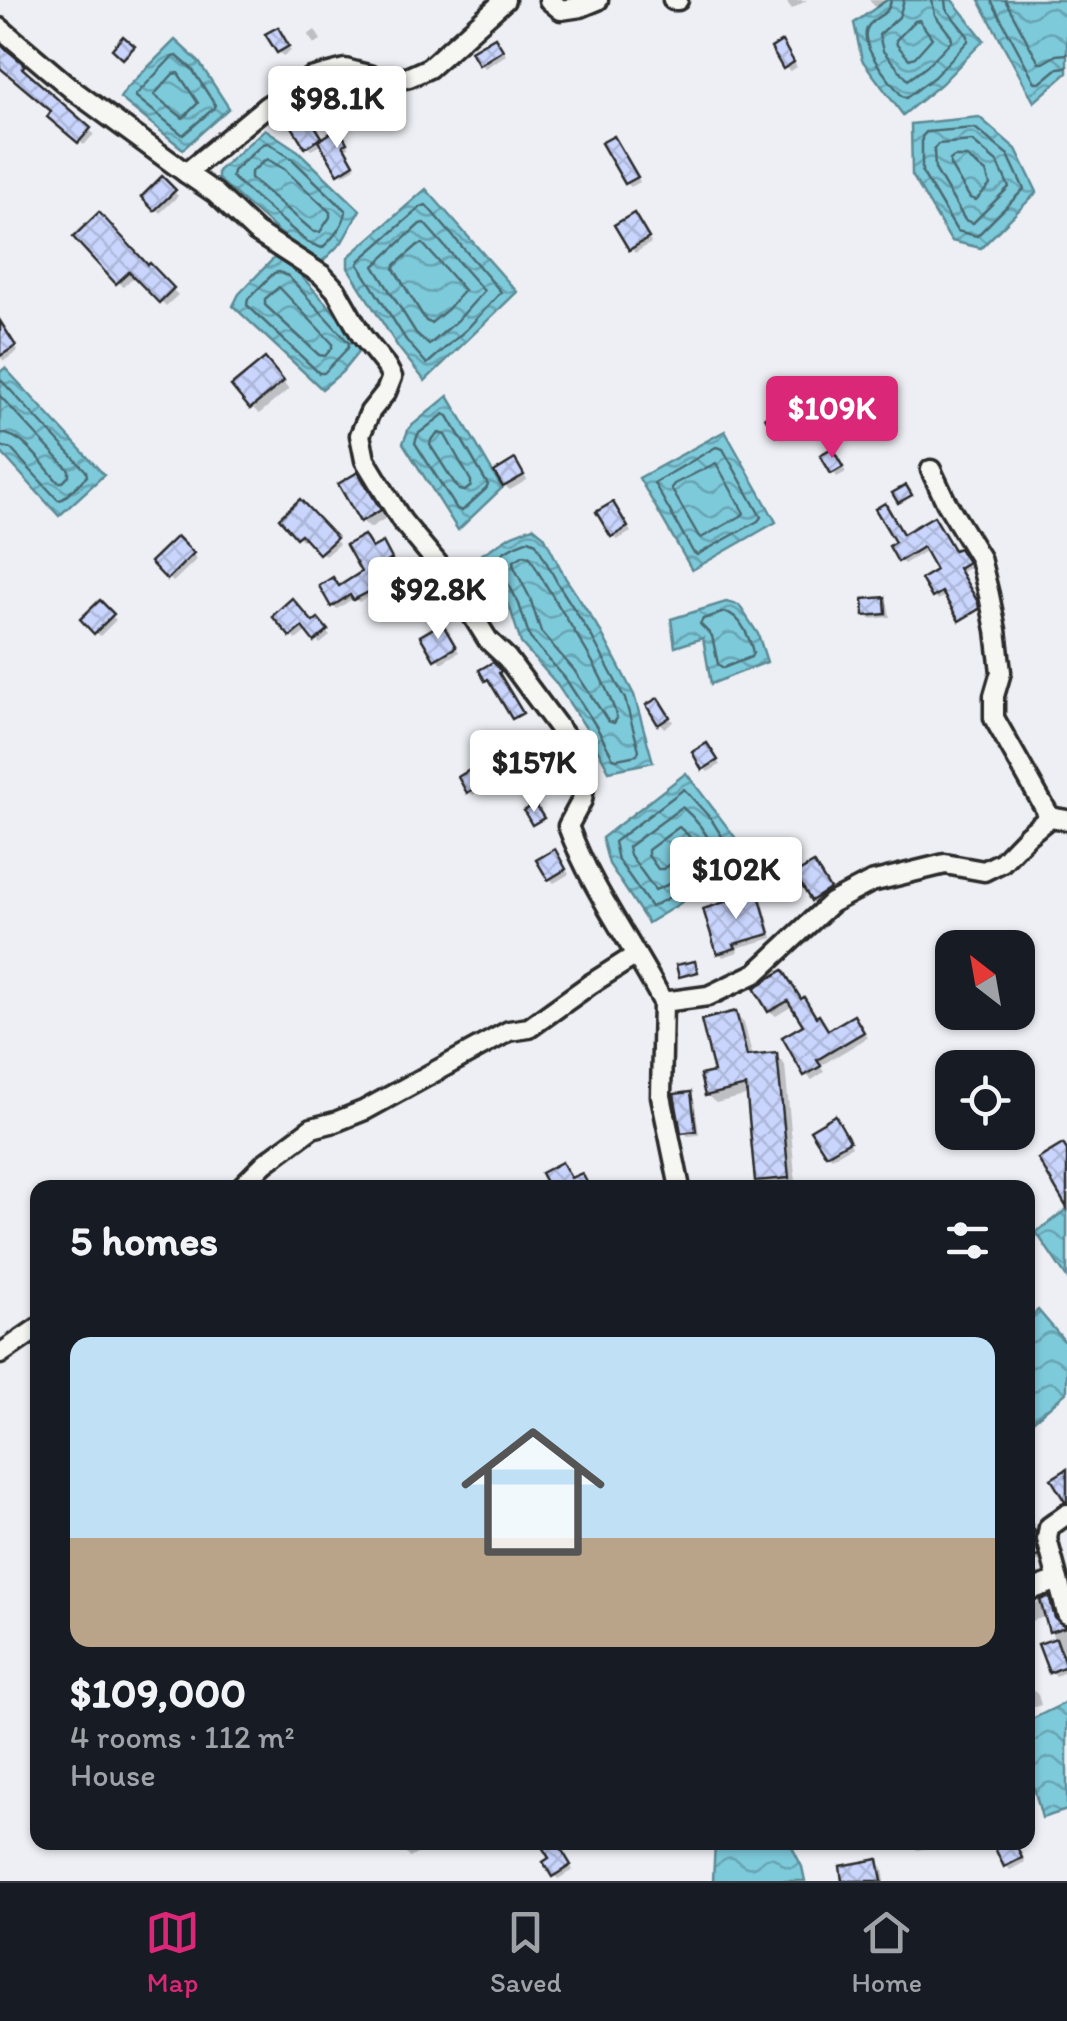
<!DOCTYPE html>
<meta charset="utf-8">
<style>
:root{--surface:#171b24;--page:#242831;--text:#f1f3f6;--muted:#9ea1a6;--line:#363941;--accent:#db2777}
body{margin:0;font-family:Itim,sans-serif;background:var(--page);color:var(--text);height:100vh;display:flex;flex-direction:column;font-size:38px;white-space:nowrap}
*{box-sizing:border-box;margin:0}
p{font-size:32px;color:var(--muted)}
.icon{flex:none;width:55px;height:55px;fill:none;stroke:currentColor;stroke-width:2;stroke-linecap:round;stroke-linejoin:round}
.map{position:relative;flex:1;overflow:hidden}
.sheet{position:absolute;left:30px;top:1180px;width:1005px;height:670px;display:flex;flex-direction:column;background:var(--surface);border-radius:20px;box-shadow:0 2px 8px #0004}
.sheet>*{flex:none}
.needle{width:65px;rotate:329deg}
.controls{position:absolute;left:935px;top:930px;display:grid;gap:20px}
.controls a{display:grid;place-items:center;width:100px;height:100px;border-radius:20px;background:var(--surface);box-shadow:0 2px 8px #0004;font-size:50px}
.price{position:absolute;translate:-50% -85px;padding:0 22px;border-radius:10px;background:#fff;color:#222;font-size:32px;line-height:65px;filter:drop-shadow(0 2px 5px #0008)}
.price::after{content:'';position:absolute;left:50%;top:60px;width:30px;height:22px;margin-left:-15px;background:inherit;clip-path:polygon(0 0,100% 0,50% 100%)}
.price.selected{background:var(--accent);color:#fff}
ul{padding:0;list-style:none}
li{display:grid;align-content:center;gap:20px;height:530px;padding:0 40px}
li+li{border-top:2px solid var(--line)}
li span{display:grid;place-items:center;height:310px;border-radius:20px;color:#555}
li>.icon{margin-inline-start:auto}
span .icon{width:180px;height:180px;fill:#fffc;stroke-width:1}
li b{font-size:42px}
h2{display:flex;justify-content:space-between;align-items:center;height:120px;padding:0 40px;font-size:42px}
.dock{display:flex;justify-content:space-around;align-items:center;height:140px;border-top:2px solid var(--line);background:var(--surface);font-size:28px;color:var(--muted)}
.dock a{display:grid;justify-items:center;gap:5px}
.dock .selected{color:var(--accent)}
.map>svg:first-child{display:block}
</style>
<div class="map">
<svg width="1067" height="1881" viewBox="0 0 1067 1881">
<defs>
<pattern id="water-waves" width="16" height="10" patternUnits="userSpaceOnUse" patternTransform="scale(2.5)"><rect width="16" height="10" fill="#7dcadb"/><path d="M0 5q4-4 8 0t8 0" fill="none" stroke="#67a4b2"/></pattern>
<pattern id="building-cross-hatch" width="8" height="8" patternUnits="userSpaceOnUse" patternTransform="scale(2.5)"><rect width="8" height="8" fill="#c9d5fd"/><path d="M0 0l8 8M0 8l8-8" fill="none" stroke="#adb7d9"/></pattern>
</defs>
<rect width="100%" height="100%" fill="#edeff4"/>
<filter id="ink" filterUnits="userSpaceOnUse"><feTurbulence type="fractalNoise" baseFrequency=".01" numOctaves="2"/><feDisplacementMap in="SourceGraphic" scale="20" xChannelSelector="R" yChannelSelector="G"/><feConvolveMatrix kernelMatrix="1 2 1 2 8 2 1 2 1" color-interpolation-filters="sRGB"/></filter>
<g filter="url(#ink)">
<g fill="url(#water-waves)" stroke="#5c8a95" stroke-width="2.5">
<polygon points="887,0 952,0 984,40 941,84 903,115 862,60 854,23"/>
<polygon points="979,0 1067,0 1067,73 1034,102"/>
<polygon points="175,40 199,62 229,108 183,149 120,98 126,89"/>
<polygon points="979,117 1016,149 1037,192 981,248 951,241 912,175 911,124"/>
<polygon points="265,129 298,151 360,210 342,242 322,262 301,251 218,179 218,171"/>
<polygon points="426,189 517,292 425,381 398,347 348,268 348,257"/>
<polygon points="274,258 293,267 364,345 342,372 322,389 233,306 239,294"/>
<polygon points="5,368 104,475 59,516 0,451 0,372"/>
<polygon points="448,396 502,488 458,530 403,443 409,428"/>
<polygon points="725,431 776,522 692,570 639,478"/>
<polygon points="533,527 544,536 566,579 601,632 634,695 653,762 609,771 588,731 556,683 521,643 510,608 481,555 512,535"/>
<polygon points="726,602 739,605 758,634 767,662 711,684 703,638 675,647 671,619"/>
<polygon points="686,773 747,853 679,904 648,923 609,864 602,838"/>
<polygon points="1067,1209 1067,1278 1036,1232"/>
<polygon points="1038,1310 1067,1344 1067,1392 1028,1425 1028,1319"/>
<polygon points="1067,1702 1067,1810 1042,1818 1028,1766 1028,1721"/>
<polygon points="715,1843 790,1843 802,1867 805,1881 713,1881"/>
</g>
<g fill="#0003">
<polygon points="785,0 807,0 792,9"/>
<polygon points="869,0 888,0 876,8"/>
<polygon points="315,30 321,40 314,44 308,35"/>
<polygon points="281,34 291,51 283,56 279,52"/>
<polygon points="499,44 506,55 485,68 481,63"/>
<polygon points="786,49 797,67 790,71 785,67"/>
<polygon points="4,51 27,71 25,74 94,134 84,145 54,121 54,112 0,65 0,56"/>
<polygon points="312,122 323,140 342,134 349,147 344,149 355,168 343,175 323,144 311,150 307,146"/>
<polygon points="618,143 640,182 631,187 627,183"/>
<polygon points="162,179 178,196 160,213 144,197"/>
<polygon points="638,221 651,243 635,253 631,248"/>
<polygon points="76,237 148,269 150,267 178,295 166,306 136,275 123,287"/>
<polygon points="0,340 11,340 18,351 4,361 0,357"/>
<polygon points="272,369 289,389 259,414 252,407"/>
<polygon points="803,404 813,421 783,439 778,434"/>
<polygon points="832,451 846,472 837,477 823,456"/>
<polygon points="519,467 527,480 510,490 505,486"/>
<polygon points="357,475 364,482 386,518 370,528 362,521 341,485"/>
<polygon points="617,509 631,532 617,540 599,513"/>
<polygon points="283,518 323,526 339,544 325,556 307,536 302,540"/>
<polygon points="904,536 962,555 970,567 960,573 979,606 959,617 947,595 938,600 924,580 939,571 927,550 904,564 900,560"/>
<polygon points="177,539 197,559 173,582 153,562"/>
<polygon points="386,549 394,563 371,576 379,591 359,602 354,598 337,609 333,605 339,589 365,573 373,551"/>
<polygon points="404,591 409,600 392,610 388,606"/>
<polygon points="884,600 888,604 890,617 870,619 866,615"/>
<polygon points="100,604 116,620 100,636 83,619"/>
<polygon points="275,616 313,625 317,621 330,636 320,644 308,630 296,640"/>
<polygon points="446,631 459,652 441,663 423,637"/>
<polygon points="662,705 673,722 664,728 660,723"/>
<polygon points="711,750 720,765 708,772 704,768"/>
<polygon points="496,757 529,779 554,770 561,782 532,800 514,774 509,776 507,775 473,795 469,791"/>
<polygon points="558,857 569,874 554,883 550,879"/>
<polygon points="818,870 833,894 817,904 813,900"/>
<polygon points="758,894 762,898 773,938 737,948 738,952 723,957 719,952"/>
<polygon points="783,973 802,1001 829,1033 859,1024 867,1038 820,1066 824,1072 812,1080 806,1074 806,1026 794,1005 776,1016 770,1011"/>
<polygon points="735,1014 744,1023 753,1058 776,1056 785,1065 796,1186 765,1188 757,1180 749,1095 716,1103 707,1095 717,1074"/>
<polygon points="690,1094 694,1099 699,1135 688,1136 684,1132"/>
<polygon points="838,1123 852,1146 832,1158 828,1154"/>
<polygon points="1028,1521 1039,1539 1041,1560 1030,1566 1028,1563"/>
<polygon points="1049,1599 1053,1604 1059,1624 1067,1629 1067,1649 1062,1651 1067,1671 1056,1676 1051,1671 1054,1641 1048,1616 1028,1622 1028,1605"/>
<polygon points="1034,1691 1038,1695 1041,1705 1028,1709 1028,1693"/>
<polygon points="398,1842 452,1842 439,1850 433,1844 410,1858"/>
<polygon points="542,1842 562,1842 565,1847 561,1849 573,1870 558,1879 554,1875 552,1859"/>
<polygon points="913,1842 940,1842 941,1846 917,1850"/>
<polygon points="1015,1842 1025,1862 1010,1870 1006,1865"/>
<polygon points="877,1862 883,1868 885,1881 845,1881"/>
</g>
<g fill="none" stroke-linecap="round" stroke-linejoin="round">
<g stroke="#4c6b71" stroke-width="2.5">
<path d="M891,0C889,15 879,14 870,24C853,41 891,82 902,96L906,98L934,77L968,41V36L946,9L945,0"/>
<polyline points="904,0 899,17 879,35 883,51 908,80 926,67 952,40 951,36 935,15 932,0"/>
<polyline points="991,0 1035,82 1040,83 1058,68 1067,67"/>
<polyline points="1005,0 1039,63 1043,63 1056,55 1067,54"/>
<polygon points="919,20 932,38 915,57 909,59 897,45 896,40 915,21"/>
<polygon points="177,56 192,69 215,105 213,109 183,135 135,96 172,57"/>
<polygon points="178,73 198,103 183,118 154,95 173,74"/>
<polygon points="975,128 1008,155 1024,189 977,236 957,231 922,172 922,137 926,132"/>
<polygon points="972,141 998,163 1009,187 973,223 965,220 935,169 934,149 938,144"/>
<path d="M268,143L292,159L346,211C344,225 333,238 322,248L307,242L232,177L233,171L263,144Z"/>
<polygon points="954,157 967,157 986,172 990,185 976,200 970,198 950,165 950,160"/>
<polygon points="267,159 284,169 330,212 330,217 320,232 314,232 251,178 251,172"/>
<polygon points="426,205 501,292 467,329 427,364 406,340 358,264 360,260 421,207"/>
<polygon points="424,223 484,291 458,320 429,345 416,333 374,266 420,224"/>
<polygon points="423,244 464,290 448,309 431,323 426,321 394,269 395,265 418,245"/>
<polygon points="279,272 288,276 349,343 348,348 324,373 319,373 247,305 248,299 274,273"/>
<polygon points="279,287 332,343 332,348 325,356 319,355 265,305 265,299"/>
<polyline points="0,379 86,471 87,476 63,499 58,500 11,449 0,446"/>
<path d="M0,396L69,470V476L63,482H58C42,464 25,435 0,433"/>
<polygon points="444,414 448,416 488,485 486,489 462,511 457,509 415,443 418,434"/>
<polygon points="439,433 445,435 471,481 471,486 465,491 459,490 430,445 431,440"/>
<polygon points="716,447 723,449 761,517 758,521 697,555 693,552 654,483"/>
<polygon points="716,463 744,513 741,516 701,538 698,535 671,488 674,484"/>
<path d="M529,540L536,543L558,584L592,637L625,699L639,750L637,755L617,759L613,758L596,726L565,678L530,638L519,604L496,560C503,550 517,544 529,540Z"/>
<path d="M524,555L530,557C556,607 602,665 617,718L614,723L608,721L574,670L541,632L530,598L513,565L514,561Z"/>
<path d="M725,612C741,615 750,639 753,653L751,657L723,668L718,664L712,636L700,624L703,619Z"/>
<polygon points="684,789 711,819 731,851 674,895 651,907 618,860 614,842"/>
<path d="M682,807C694,817 708,834 713,849L667,885L655,890L630,855L628,847Z"/>
<polygon points="679,827 689,836 693,846 663,869 658,869 648,855 648,850"/>
</g>
</g>
<g fill="url(#building-cross-hatch)" stroke="#2b2b2b" stroke-width="2.5">
<polygon points="278,27 289,46 277,53 265,34"/>
<polygon points="123,36 135,46 123,59 112,49"/>
<polygon points="495,37 503,50 479,65 471,51"/>
<polygon points="782,41 794,62 783,69 771,48"/>
<polygon points="0,44 25,65 22,68 91,128 78,143 47,117 51,111 0,68"/>
<polygon points="308,115 322,137 305,148 291,125"/>
<polygon points="339,128 347,143 343,145 354,164 338,174 318,141"/>
<polygon points="614,136 638,177 625,184 601,143"/>
<polygon points="162,176 176,190 154,211 141,197"/>
<polygon points="99,212 148,265 150,263 174,288 159,303 129,272 116,284 73,237"/>
<polygon points="634,213 649,238 629,250 614,225"/>
<polygon points="0,321 16,346 0,356"/>
<polygon points="265,358 284,381 250,409 231,386"/>
<polygon points="799,396 811,416 776,436 765,417"/>
<polygon points="832,448 843,467 831,474 820,455"/>
<polygon points="515,459 524,475 503,487 494,472"/>
<polygon points="358,472 381,510 360,522 338,484"/>
<polygon points="906,485 912,495 898,503 892,493"/>
<polygon points="300,499 337,538 319,554 301,534 296,538 279,518"/>
<polygon points="613,502 628,527 611,537 596,512"/>
<polygon points="885,503 903,534 934,516 954,550 959,548 968,562 958,568 978,602 979,609 959,621 942,592 932,598 921,579 936,570 923,547 898,562 889,546 895,542 875,509"/>
<polygon points="364,535 372,548 383,542 392,559 369,572 378,587 353,600 350,595 331,607 319,586 333,577 339,586 361,572 346,545"/>
<polygon points="177,536 194,553 167,580 150,562"/>
<polygon points="400,584 407,595 386,607 379,596"/>
<polygon points="885,597 886,614 864,616 863,599"/>
<polygon points="292,598 313,622 318,618 328,630 314,642 302,627 290,637 272,616"/>
<polygon points="100,600 114,614 94,634 80,619"/>
<polygon points="442,623 456,647 434,660 420,636"/>
<polygon points="493,662 501,671 499,673 523,713 512,719 488,679 485,681 479,670"/>
<polygon points="658,698 670,717 658,725 646,705"/>
<polygon points="508,742 528,776 550,763 559,777 525,797 509,770 503,774 502,772 467,793 458,777 493,756 490,753"/>
<polygon points="707,743 718,760 702,770 692,752"/>
<polygon points="535,804 544,818 532,825 524,811"/>
<polygon points="555,849 566,869 548,880 536,860"/>
<polygon points="814,863 830,889 811,901 795,874"/>
<polygon points="758,891 770,934 734,944 736,948 717,954 703,909"/>
<polygon points="695,961 698,972 679,977 676,965"/>
<polygon points="783,970 801,999 804,997 816,1017 819,1015 828,1030 854,1015 864,1032 817,1060 821,1066 804,1076 782,1037 803,1025 788,1001 768,1012 754,988"/>
<polygon points="736,1011 747,1056 777,1053 789,1178 755,1181 746,1086 705,1096 700,1075 714,1072 701,1020"/>
<polygon points="691,1092 696,1131 681,1133 674,1094"/>
<polygon points="835,1115 850,1141 826,1155 810,1130"/>
<polygon points="1063,1144 1067,1150 1067,1208 1038,1159"/>
<polygon points="562,1162 571,1178 582,1173 590,1188 549,1188 541,1173"/>
<polygon points="1067,1469 1067,1502 1065,1502 1051,1479"/>
<polygon points="1028,1516 1035,1532 1035,1541 1039,1556 1028,1561"/>
<polygon points="1049,1596 1055,1618 1066,1627 1049,1632 1040,1600"/>
<polygon points="1056,1638 1066,1666 1049,1673 1038,1644"/>
<polygon points="539,1842 557,1842 571,1865 552,1877 543,1862 549,1858"/>
<polygon points="992,1842 1015,1842 1022,1858 1004,1867"/>
<polygon points="878,1859 882,1881 842,1881 840,1866"/>
</g>
<g fill="none" stroke-linecap="round" stroke-linejoin="round">
<defs>
<g id="minor">
<polyline points="549,0 561,10 581,7 598,0"/>
<polyline points="673,0 678,0"/>
<path d="M0,28L73,90L186,173L215,193L256,232L322,275L336,290L362,336L386,366L392,377L386,392L370,412L360,435L365,460L402,521L448,576L488,640L507,658L565,736L584,787L582,800L568,826C591,889 632,943 663,1002L708,996L756,973L831,903L871,882L945,864L984,871L1002,862L1028,835L1050,817L1067,820"/>
<polyline points="186,173 267,106 311,78 345,69 392,81 409,77 429,68 505,0"/>
<polyline points="931,470 946,502 980,558 989,595 996,630 1001,672 994,696 994,718 1050,817"/>
<polyline points="663,1002 661,1096 680,1188"/>
<polyline points="240,1188 265,1163 312,1128 335,1122 365,1110 509,1031 529,1028 589,985 636,955"/>
<polyline points="0,1354 38,1328"/>
<polyline points="1067,1514 1049,1527 1047,1539 1067,1614"/>
<polyline points="1028,1591 1058,1580"/>
</g>
</defs>
<use href="#minor" stroke="#2b2b2b" stroke-width="25"/>
<use href="#minor" stroke="#f6f6f2" stroke-width="18"/>
</g>
</g>
</svg>
<div class="controls">
<a><svg class="needle" viewBox="-14 -14 28 28"><path d="M0-13l5 13h-10z" fill="#e53935"/><path d="M0 13l5-13h-10z" fill="#9ea1a6"/></svg></a>
<a><svg class="icon" aria-label="locate" viewBox="0 0 24 24"><circle cx="12" cy="12" r="6"/><path d="M12 2v4M12 18v4M2 12h4M18 12h4"/></svg></a>
</div>
<b class="price" style="left:337px;top:151px">$98.1K</b>
<b class="price selected" style="left:832px;top:461px">$109K</b>
<b class="price" style="left:438px;top:642px">$92.8K</b>
<b class="price" style="left:534px;top:815px">$157K</b>
<b class="price" style="left:736px;top:922px">$102K</b>
<section class="sheet">
<h2>5 homes<svg class="icon" aria-label="filters" viewBox="0 0 24 24"><path d="M4 7h16M4 17h16"/><circle cx="9" cy="7" r="2"/><circle cx="15" cy="17" r="2"/></svg></h2>
<ul>
<li><span style="background:linear-gradient(#bfe0f5 65%,#b9a48a 0)"><svg class="icon" aria-label="home" viewBox="0 0 24 24"><path d="M3 11l9-7 9 7M6 9v11h12V9"/></svg></span><div><b>$109,000</b><p>4 rooms · 112 m²</p><p>House</p></div></li>
</ul>
</section>
</div>
<nav class="dock">
<a class="selected"><svg class="icon" aria-label="map" viewBox="0 0 24 24"><path d="M3 6l6-2 6 2 6-2v14l-6 2-6-2-6 2zM9 4v14M15 6v14"/></svg>Map</a>
<a><svg class="icon" aria-label="saved" viewBox="0 0 24 24"><path d="M7 4h10v16l-5-4-5 4z"/></svg>Saved</a>
<a><svg class="icon" aria-label="home" viewBox="0 0 24 24"><path d="M3 11l9-7 9 7M6 9v11h12V9"/></svg>Home</a>
</nav>
